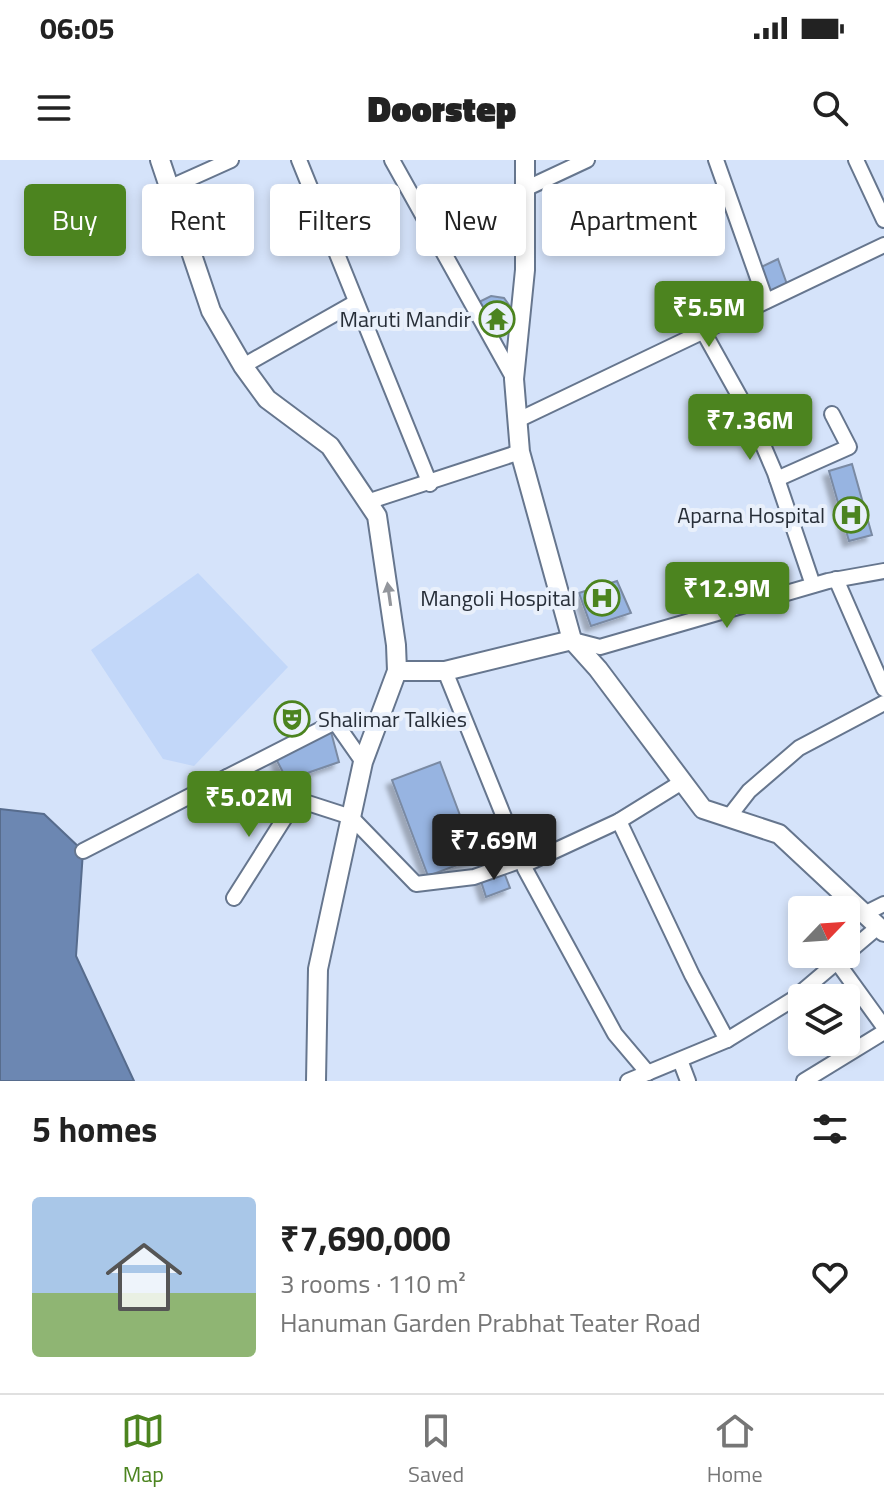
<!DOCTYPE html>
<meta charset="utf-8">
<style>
:root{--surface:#fff;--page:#f2f2f2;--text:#222;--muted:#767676;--line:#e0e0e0;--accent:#4c841f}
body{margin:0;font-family:"Titillium Web",sans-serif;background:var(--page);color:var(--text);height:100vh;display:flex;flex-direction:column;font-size:30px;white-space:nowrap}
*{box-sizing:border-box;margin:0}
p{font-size:26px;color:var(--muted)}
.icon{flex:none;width:44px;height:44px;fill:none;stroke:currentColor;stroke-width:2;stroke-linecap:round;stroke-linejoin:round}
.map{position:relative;height:921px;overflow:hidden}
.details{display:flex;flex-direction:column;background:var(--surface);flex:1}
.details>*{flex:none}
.guide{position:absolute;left:24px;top:24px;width:836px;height:72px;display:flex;gap:16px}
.needle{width:52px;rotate:65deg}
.fabs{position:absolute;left:788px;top:736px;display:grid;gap:16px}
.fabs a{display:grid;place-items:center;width:72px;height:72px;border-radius:8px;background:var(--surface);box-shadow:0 4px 12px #0003;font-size:40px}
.price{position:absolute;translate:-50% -68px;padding:0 18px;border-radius:8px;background:var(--accent);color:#fff;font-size:26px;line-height:52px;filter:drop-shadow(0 2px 4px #0008)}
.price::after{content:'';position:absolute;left:50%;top:48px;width:24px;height:18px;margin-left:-12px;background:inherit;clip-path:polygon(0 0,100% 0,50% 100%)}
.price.current{background:#222;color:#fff}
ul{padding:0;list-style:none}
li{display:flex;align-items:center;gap:24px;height:200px;padding:0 32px}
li+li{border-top:2px solid var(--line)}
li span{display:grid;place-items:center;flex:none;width:224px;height:160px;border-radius:8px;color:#555}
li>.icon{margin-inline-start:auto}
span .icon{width:96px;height:96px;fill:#fffc;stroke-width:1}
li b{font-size:34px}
h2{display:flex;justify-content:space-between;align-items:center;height:96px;padding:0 32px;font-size:34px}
.chip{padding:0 28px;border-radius:8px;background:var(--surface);box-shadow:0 4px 12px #0003;font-size:28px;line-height:72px}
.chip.current{background:var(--accent);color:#fff}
.status{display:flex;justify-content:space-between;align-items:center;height:56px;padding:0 40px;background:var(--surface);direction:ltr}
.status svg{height:22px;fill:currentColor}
header{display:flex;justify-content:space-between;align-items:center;height:104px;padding:0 32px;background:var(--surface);font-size:36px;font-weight:800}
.menu{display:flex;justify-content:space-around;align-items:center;height:112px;border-top:2px solid var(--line);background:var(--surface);font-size:22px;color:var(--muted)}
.menu a{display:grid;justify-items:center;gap:4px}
.menu .current{color:var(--accent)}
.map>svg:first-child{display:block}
</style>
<div class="status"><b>06:05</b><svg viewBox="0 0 49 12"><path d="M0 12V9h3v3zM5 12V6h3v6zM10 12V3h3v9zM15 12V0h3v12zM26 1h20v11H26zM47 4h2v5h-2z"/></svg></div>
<header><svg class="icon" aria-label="menu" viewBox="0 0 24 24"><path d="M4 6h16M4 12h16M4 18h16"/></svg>Doorstep<svg class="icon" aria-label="search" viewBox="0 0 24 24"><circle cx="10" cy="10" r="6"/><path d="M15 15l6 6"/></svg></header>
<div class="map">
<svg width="884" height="921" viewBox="0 0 884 921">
<defs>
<filter id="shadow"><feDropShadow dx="-5.5" dy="5.5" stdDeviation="2" flood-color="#0004"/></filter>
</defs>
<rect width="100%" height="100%" fill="#d5e3fa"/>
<polygon fill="#c2d7f9" points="198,413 288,507 194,606 163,599 91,490"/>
<polygon fill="#6c87b2" stroke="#576c8d" stroke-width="2" points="0,649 44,654 83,691 76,796 134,921 0,921"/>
<g fill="#97b4e1" stroke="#7a8aa3" stroke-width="2" filter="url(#shadow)">
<polygon points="778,99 789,130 766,141 755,110"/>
<polygon points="491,136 504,138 512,149 512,162 509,168 493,179 479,142"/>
<polygon points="852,304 872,375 849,381 829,311"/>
<polygon points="617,421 631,453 591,466 579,433"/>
<polygon points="330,568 339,602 287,620 273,593"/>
<polygon points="440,602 476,698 428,716 392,620"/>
<polygon points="502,707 510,728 486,737 479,715"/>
</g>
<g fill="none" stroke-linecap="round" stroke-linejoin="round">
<defs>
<g id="minor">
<polyline points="299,0 430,324"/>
<polyline points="392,0 514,219"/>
<polyline points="716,0 766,141"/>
<polyline points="856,0 884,60"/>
<polyline points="171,27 231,0"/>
<polyline points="525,29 587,0"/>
<polyline points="703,171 751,257 775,313 813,425"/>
<polyline points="243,206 356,142"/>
<polyline points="518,260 884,85"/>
<polyline points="777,319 849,287 832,254"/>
<polyline points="367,342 520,292"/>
<polyline points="836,419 884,529"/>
<polyline points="573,480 600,487 828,421 884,411"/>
<polyline points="445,511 525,709 615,874 648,913"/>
<polyline points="227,617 335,562 363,602"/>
<polyline points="728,658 749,631 799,588 884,543"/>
<polyline points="619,661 692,815 727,880"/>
<polyline points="83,691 227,617 351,657 416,724 474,717 522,700"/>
<polyline points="524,705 619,661 682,622"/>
<polyline points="234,738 296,640"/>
<polyline points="864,754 884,744"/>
<polyline points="837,802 884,867"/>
<polyline points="680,900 688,921"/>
<polyline points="628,921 727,880 792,840 878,767"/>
<polyline points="804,921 884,872"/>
</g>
<g id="tertiary">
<polyline points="160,0 211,151 243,206 267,239 330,286 377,356 396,485 397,511 363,602 318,809 316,921"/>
<polyline points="525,0 525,110 514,219 520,292 572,480 598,509 703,649 779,674 884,772"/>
<polyline points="397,511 445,511 572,480"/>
</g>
</defs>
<use href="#minor" stroke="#66768e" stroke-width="18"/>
<use href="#tertiary" stroke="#66768e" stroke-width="22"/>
<use href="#minor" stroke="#fff" stroke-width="14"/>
<use href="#tertiary" stroke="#fff" stroke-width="18"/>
</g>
<defs><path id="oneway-solid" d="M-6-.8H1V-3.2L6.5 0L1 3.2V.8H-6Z" transform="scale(2)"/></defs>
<use fill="#93969c" href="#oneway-solid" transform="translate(389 434) rotate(-98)"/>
<defs>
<symbol id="temple-ring" viewBox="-11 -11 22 22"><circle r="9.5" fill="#e9f0fb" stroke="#4c841f" stroke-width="1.5"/><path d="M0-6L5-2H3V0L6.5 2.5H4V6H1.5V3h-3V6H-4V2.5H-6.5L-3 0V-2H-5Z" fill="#4c841f"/></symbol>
<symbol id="hospital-ring" viewBox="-11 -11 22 22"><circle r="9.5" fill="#e9f0fb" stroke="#4c841f" stroke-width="1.5"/><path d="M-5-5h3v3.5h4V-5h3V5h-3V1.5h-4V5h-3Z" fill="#4c841f"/></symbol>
<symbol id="theatre-ring" viewBox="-11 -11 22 22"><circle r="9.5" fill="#e9f0fb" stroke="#4c841f" stroke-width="1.5"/><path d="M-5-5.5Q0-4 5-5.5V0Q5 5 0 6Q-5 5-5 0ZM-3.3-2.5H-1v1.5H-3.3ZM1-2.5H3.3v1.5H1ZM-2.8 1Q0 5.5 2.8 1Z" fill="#4c841f"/></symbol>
</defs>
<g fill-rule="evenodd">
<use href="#temple-ring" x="477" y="139" width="40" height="40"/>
<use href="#hospital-ring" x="831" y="335" width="40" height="40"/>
<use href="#hospital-ring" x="582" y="418" width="40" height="40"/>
<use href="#theatre-ring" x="272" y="539" width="40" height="40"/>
</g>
<g text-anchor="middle" stroke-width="8" stroke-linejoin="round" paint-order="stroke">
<g font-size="22" fill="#272e38" stroke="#e9f0fb" text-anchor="end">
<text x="471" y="167">Maruti Mandir</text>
<text x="825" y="363">Aparna Hospital</text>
<text x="576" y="446">Mangoli Hospital</text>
<text x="318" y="567" text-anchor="start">Shalimar Talkies</text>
</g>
</g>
</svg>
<div class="fabs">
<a><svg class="needle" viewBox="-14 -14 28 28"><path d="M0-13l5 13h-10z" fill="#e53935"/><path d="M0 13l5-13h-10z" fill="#767676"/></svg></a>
<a><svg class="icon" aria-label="layers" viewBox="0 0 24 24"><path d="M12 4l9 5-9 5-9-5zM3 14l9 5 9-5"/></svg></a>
</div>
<b class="price" style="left:709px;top:189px">₹5.5M</b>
<b class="price" style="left:750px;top:302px">₹7.36M</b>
<b class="price" style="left:727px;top:470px">₹12.9M</b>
<b class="price" style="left:249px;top:679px">₹5.02M</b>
<b class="price current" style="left:494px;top:722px">₹7.69M</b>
<div class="guide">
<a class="chip current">Buy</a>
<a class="chip">Rent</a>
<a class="chip">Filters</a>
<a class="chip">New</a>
<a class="chip">Apartment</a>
</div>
</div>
<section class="details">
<h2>5 homes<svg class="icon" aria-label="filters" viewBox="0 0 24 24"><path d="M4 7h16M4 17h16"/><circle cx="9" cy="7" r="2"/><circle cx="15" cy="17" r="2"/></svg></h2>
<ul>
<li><span style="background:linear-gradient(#a9c7e8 60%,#8fb573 0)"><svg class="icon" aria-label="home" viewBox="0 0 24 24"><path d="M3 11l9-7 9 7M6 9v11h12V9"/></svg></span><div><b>₹7,690,000</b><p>3 rooms · 110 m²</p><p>Hanuman Garden Prabhat Teater Road</p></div><svg class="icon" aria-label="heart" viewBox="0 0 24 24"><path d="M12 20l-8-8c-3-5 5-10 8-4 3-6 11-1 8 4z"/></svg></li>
</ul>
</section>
<nav class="menu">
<a class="current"><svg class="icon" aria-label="map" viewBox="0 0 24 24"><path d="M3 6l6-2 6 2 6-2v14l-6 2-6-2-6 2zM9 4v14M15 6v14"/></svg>Map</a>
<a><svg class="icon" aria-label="saved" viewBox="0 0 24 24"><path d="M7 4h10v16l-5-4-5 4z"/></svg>Saved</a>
<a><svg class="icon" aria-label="home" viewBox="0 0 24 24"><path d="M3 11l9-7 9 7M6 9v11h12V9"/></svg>Home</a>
</nav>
